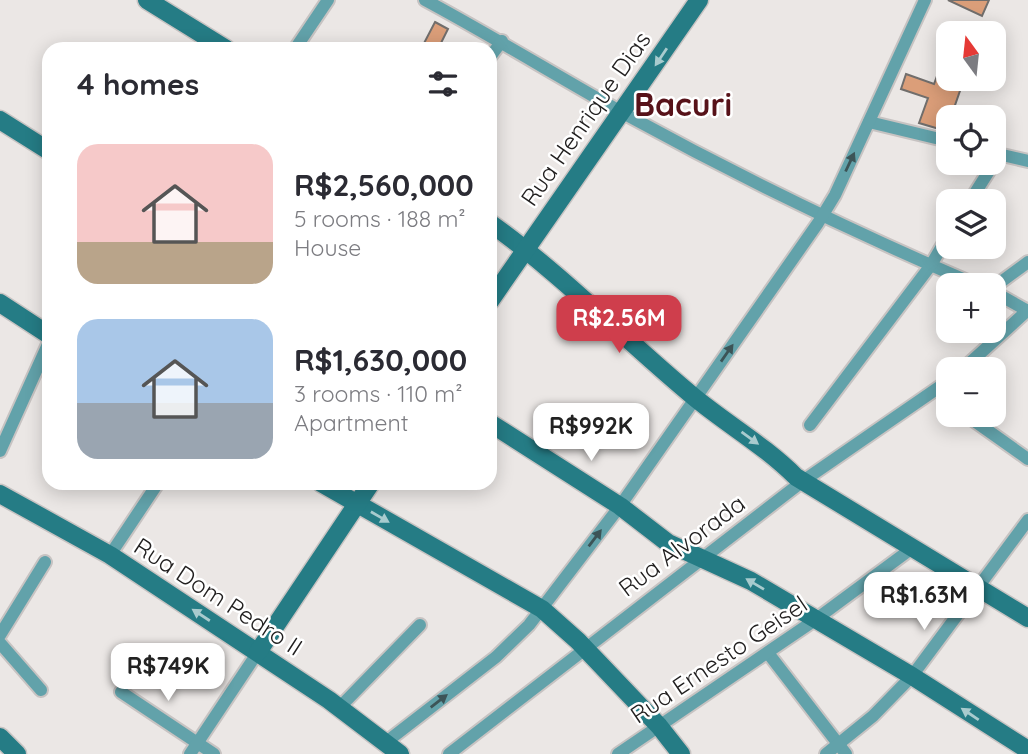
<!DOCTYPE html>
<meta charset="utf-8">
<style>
:root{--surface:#fff;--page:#f2f2f3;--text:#2b2b33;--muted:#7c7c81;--accent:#cf3e4c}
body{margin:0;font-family:Quicksand,sans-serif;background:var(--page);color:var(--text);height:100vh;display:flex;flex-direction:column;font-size:26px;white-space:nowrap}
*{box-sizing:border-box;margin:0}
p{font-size:23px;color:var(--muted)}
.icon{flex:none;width:38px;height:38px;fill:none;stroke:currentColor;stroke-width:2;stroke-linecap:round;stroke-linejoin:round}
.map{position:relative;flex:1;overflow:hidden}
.side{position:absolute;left:42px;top:42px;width:455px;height:448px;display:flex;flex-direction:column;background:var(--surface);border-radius:21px;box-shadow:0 4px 18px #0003}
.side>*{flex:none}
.needle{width:46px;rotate:345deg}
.buttons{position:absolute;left:936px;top:21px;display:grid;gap:14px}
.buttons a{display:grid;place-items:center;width:70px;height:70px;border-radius:14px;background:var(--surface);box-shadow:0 4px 18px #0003;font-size:35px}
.price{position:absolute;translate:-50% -60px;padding:0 16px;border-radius:14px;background:#fff;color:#222;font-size:23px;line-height:46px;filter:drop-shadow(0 2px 4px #0008)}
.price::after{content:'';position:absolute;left:50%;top:42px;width:21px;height:16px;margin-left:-10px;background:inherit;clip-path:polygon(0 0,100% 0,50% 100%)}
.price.current{background:var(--accent);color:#fff}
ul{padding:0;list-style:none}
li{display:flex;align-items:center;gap:21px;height:175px;padding:0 35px}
li span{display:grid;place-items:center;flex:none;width:196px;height:140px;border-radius:21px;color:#555}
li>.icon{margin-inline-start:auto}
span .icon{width:84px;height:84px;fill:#fffc;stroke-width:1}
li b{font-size:30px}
h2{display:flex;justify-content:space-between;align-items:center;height:84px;padding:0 35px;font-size:30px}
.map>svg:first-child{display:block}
</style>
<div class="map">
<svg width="1028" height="754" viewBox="0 0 1028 754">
<rect width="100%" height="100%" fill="#ebe7e5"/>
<g fill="#db9e79" stroke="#716e6c" stroke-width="2">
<polygon points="948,0 989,0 982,16"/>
<polygon points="435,22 448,29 438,49 421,49"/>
<polygon points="906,74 934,84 937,76 962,85 946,131 919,123 928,98 901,89"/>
</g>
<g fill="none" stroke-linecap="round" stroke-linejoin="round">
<defs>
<g id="street">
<path d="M425,0C492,36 557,76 623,113C738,176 857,234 977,285"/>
<polyline points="295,49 328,0"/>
<polyline points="490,57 502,41"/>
<polyline points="869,122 948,141"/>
<polyline points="994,153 1028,161"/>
<polyline points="970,201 994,163"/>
<polyline points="994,287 1028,262"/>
<polyline points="994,292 1028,311"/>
<polyline points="963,369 1028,310"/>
<polyline points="938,390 948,399"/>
<polyline points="966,415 1028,459"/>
<polyline points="810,425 931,265 948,236"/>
<polyline points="0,451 49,342"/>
<polyline points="110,555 158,483"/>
<polyline points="0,635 45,562"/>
<polyline points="0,643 41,690"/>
<polyline points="768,653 846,754"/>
<polyline points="121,692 214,754"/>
<polyline points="339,708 420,625"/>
<polyline points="385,743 496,657 529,625 620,506 818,223 835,195 925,0"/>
<polyline points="190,754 258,652"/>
<polyline points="449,754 803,481 948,381"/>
<polyline points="618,754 815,620 911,549"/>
<polyline points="826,754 873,716 912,676 1028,520"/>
</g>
<g id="secondary">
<polyline points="147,0 226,49"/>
<polyline points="0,120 49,151"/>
<path d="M490,223C563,275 625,340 694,397C728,425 765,446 796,477L1028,618"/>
<polyline points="490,301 699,0"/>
<polyline points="0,303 49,335"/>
<polyline points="490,423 620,506 668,543 751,581 912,676 1028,750"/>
<polyline points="321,483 542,609 578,641 659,726 681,754"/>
<polyline points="0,494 110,555 329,700 400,754"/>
<polyline points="258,652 371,483"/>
<polyline points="0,737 17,754"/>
</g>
</defs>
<use href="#street" stroke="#c7c3c2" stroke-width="16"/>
<use href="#secondary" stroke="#c7c3c2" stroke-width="21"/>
<use href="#street" stroke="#62a2aa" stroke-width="12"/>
<use href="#secondary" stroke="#257c85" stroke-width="18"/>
</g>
<defs><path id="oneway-solid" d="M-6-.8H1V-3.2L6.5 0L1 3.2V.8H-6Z" transform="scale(1.75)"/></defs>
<g fill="#a8cbce">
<use href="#oneway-solid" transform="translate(661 57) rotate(124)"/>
<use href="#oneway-solid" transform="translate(750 438) rotate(36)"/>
<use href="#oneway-solid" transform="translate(380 517) rotate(30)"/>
<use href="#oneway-solid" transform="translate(755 584) rotate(-149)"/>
<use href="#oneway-solid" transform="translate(201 615) rotate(-147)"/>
<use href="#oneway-solid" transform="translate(970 714) rotate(-146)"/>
</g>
<g fill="#3c5457">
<use href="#oneway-solid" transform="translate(850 162) rotate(-65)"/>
<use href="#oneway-solid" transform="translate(727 353) rotate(-55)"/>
<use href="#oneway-solid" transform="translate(595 538) rotate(-53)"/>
<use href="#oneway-solid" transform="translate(439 701) rotate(-38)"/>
</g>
<g text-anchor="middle" stroke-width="5" stroke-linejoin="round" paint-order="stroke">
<g font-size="24" fill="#222020" stroke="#fff">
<text transform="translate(586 119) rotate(-55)" y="8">Rua Henrique Dias</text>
<text transform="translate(682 546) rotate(-37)" y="8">Rua Alvorada</text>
<text transform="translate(218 597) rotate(33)" y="8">Rua Dom Pedro II</text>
<text transform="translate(719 660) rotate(-34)" y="8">Rua Ernesto Geisel</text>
</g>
<g font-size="32" font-weight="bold" fill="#571219" stroke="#fff">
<text x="683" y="116">Bacuri</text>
</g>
</g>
</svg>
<div class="buttons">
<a><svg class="needle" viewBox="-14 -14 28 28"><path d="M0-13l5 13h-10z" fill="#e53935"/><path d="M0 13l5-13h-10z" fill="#7c7c81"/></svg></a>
<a><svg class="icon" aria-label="locate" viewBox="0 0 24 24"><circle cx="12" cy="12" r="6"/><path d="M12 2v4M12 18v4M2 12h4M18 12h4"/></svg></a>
<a><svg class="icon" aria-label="layers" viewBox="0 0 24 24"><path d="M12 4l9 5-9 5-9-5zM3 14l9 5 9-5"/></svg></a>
<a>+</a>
<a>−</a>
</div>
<b class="price current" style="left:619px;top:355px">R$2.56M</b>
<b class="price" style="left:591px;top:463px">R$992K</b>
<b class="price" style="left:924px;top:632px">R$1.63M</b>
<b class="price" style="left:168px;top:703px">R$749K</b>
<section class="side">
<h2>4 homes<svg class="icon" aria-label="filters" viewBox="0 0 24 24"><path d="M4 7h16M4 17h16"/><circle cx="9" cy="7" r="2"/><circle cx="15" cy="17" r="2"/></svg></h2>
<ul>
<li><span style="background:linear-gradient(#f6c9c9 70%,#b9a48a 0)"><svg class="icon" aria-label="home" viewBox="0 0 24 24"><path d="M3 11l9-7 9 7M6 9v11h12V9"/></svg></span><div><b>R$2,560,000</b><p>5 rooms · 188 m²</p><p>House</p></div></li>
<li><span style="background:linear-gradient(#a9c7e8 60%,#9aa5b1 0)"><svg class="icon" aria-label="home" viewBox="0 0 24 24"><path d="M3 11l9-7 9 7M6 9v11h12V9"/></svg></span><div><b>R$1,630,000</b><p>3 rooms · 110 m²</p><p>Apartment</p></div></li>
</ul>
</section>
</div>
